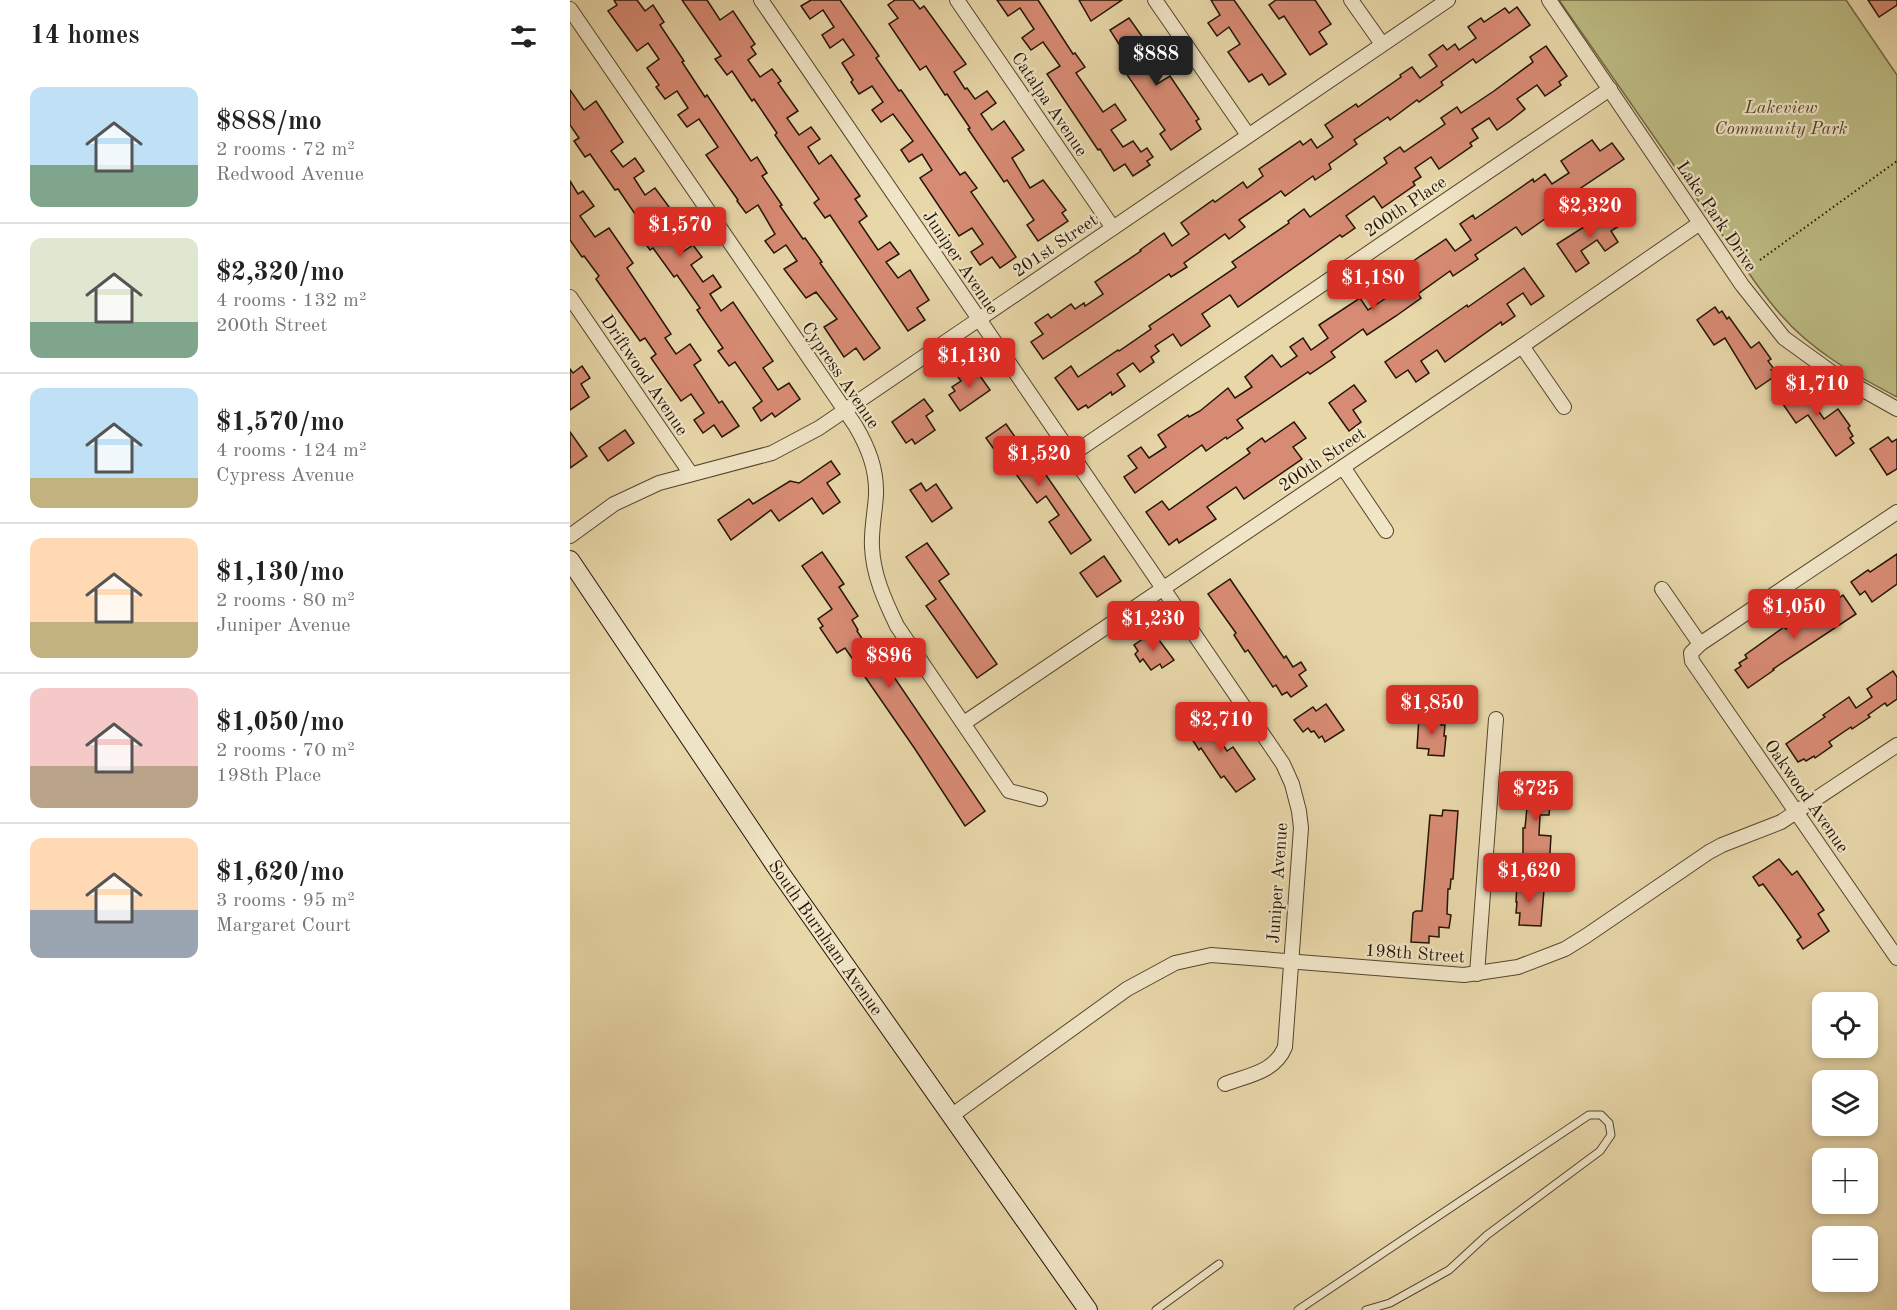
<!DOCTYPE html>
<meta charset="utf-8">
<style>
:root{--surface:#fff;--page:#f6f6f6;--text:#222;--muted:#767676;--line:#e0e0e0;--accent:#d93025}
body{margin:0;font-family:"Old Standard TT",serif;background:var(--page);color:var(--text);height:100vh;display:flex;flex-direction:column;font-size:22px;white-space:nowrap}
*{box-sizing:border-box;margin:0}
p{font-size:20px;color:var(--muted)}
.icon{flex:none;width:33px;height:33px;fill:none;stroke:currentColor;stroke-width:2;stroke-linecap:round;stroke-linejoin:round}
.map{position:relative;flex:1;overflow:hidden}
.side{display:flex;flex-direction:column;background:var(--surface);width:570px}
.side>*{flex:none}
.tools{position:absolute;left:1242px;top:992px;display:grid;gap:12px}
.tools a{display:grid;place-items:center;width:66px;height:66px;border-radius:12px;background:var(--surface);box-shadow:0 3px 9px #0003;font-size:30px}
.price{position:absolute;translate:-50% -51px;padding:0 14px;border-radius:6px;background:var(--accent);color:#fff;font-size:20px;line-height:39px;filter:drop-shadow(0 2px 3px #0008)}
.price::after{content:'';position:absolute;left:50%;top:36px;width:18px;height:14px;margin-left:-9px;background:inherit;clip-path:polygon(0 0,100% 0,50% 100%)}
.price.active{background:#222;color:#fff}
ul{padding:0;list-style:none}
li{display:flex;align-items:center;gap:18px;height:150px;padding:0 30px}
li+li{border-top:2px solid var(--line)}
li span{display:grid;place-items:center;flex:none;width:168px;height:120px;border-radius:12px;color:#555}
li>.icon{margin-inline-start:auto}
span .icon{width:72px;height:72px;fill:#fffc;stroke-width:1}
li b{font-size:26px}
h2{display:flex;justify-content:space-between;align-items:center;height:72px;padding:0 30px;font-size:26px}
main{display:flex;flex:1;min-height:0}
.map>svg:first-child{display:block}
</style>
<main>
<section class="side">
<h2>14 homes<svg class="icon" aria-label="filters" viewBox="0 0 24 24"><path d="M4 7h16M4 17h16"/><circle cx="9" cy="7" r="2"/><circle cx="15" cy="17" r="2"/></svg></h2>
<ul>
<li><span style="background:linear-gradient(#bfe0f5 65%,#7fa58c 0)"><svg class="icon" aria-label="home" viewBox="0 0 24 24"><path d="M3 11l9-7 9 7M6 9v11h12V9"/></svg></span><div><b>$888/mo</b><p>2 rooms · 72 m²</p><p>Redwood Avenue</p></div></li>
<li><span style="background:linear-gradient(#dfe7d0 70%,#7fa58c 0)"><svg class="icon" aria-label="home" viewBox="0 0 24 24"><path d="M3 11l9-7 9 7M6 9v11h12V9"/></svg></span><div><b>$2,320/mo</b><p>4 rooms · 132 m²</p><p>200th Street</p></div></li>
<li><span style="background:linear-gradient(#bfe0f5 75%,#c2b280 0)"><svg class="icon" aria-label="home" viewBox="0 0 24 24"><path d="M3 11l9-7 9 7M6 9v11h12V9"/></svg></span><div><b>$1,570/mo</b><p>4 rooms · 124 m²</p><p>Cypress Avenue</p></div></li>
<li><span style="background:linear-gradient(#ffd9b3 70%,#c2b280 0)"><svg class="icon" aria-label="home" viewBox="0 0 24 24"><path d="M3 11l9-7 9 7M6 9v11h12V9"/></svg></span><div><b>$1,130/mo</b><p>2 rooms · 80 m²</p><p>Juniper Avenue</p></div></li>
<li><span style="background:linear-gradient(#f6c9c9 65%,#b9a48a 0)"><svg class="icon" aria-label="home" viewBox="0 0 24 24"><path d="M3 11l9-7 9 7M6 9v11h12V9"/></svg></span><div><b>$1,050/mo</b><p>2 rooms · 70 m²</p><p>198th Place</p></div></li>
<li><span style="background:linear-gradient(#ffd9b3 60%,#9aa5b1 0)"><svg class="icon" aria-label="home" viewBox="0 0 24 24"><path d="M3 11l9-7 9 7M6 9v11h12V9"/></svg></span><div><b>$1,620/mo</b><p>3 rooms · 95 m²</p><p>Margaret Court</p></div></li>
</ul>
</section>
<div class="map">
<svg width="1327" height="1310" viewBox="0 0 1327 1310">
<rect width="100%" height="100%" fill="#e8d7a9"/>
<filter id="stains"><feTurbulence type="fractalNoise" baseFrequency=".00333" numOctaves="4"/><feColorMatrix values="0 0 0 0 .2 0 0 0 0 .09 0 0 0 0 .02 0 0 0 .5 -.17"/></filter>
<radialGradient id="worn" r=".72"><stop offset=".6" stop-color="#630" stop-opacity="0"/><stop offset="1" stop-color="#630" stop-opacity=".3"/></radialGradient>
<path fill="#bdbc84" stroke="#706844" stroke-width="1.5" d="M989,0H1276L1327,75V397C1285,375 1242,351 1211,315C1202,305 1193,293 1185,282Z"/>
<g fill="#d88b74" stroke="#241405" stroke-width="1.5">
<polygon points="44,0 67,0 75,11 83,5 94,22 90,25 114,61 112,62 135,97 137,95 181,161 187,157 197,173 192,176 212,205 210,206 233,239 235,238 252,262 250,263 310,348 294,360 286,348 274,357 254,327 267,319 246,292 236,298 214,269 227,261 216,245 204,253 195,241 205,234 188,205 176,213 167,201 168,200 136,155 148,147 129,119 117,127 108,115 118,108 107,91 95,99 86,87 89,85 77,68 89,59 78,43 67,51 38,11 47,5"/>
<polygon points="112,0 137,0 150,20 163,11 185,44 181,47 186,54 178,60 190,77 202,69 211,81 208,83 228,111 217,118 229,135 241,127 250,139 238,147 249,164 261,155 290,196 285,199 297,216 289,222 308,250 320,242 329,254 316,262 328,278 340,270 359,300 347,308 355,320 338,331 260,215 255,218 244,203 249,199 205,135 207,133 184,99 182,101 162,71 157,75 145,59 151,56"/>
<polygon points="241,0 270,0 309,56 306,58 329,91 331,90 390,175 395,172 407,188 401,192 446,257 430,268 422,257 410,265 401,252 413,244 402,228 389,236 350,178 362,170 352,154 339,162 331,150 343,141 323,114 311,122 302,110 313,102 302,86 289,94 281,82 283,80 272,63 284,55 273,39 260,48 252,35 264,27 253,10 240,19 231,6"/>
<polygon points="325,0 343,0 350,9 354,6 396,64 384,72 395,89 397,88 405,99 417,91 426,103 411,114 422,130 434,121 454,150 442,158 460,188 473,180 496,210 492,213 498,221 468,241 457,225 464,220 437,180 434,182 398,129 400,128 377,94 375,95 356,66 350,70 319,24 328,18 318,5"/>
<polygon points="427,0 468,0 503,54 505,53 515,67 506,73 533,112 545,104 556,120 541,130 553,147 563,141 571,152 577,148 583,157 577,161 580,165 563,176 555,164 544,171 530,149 528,150 477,74 490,66 473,42 461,50 452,38 464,29 450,8 438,16"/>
<polygon points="509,0 552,0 521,21"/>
<polygon points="641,0 664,0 716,74 699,85 692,74 679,82 658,52 670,44 659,27 647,36 638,23 650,15"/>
<polygon points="706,0 745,0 761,24 749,32 757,44 740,55 714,16 709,19 699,5"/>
<polygon points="1298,0 1327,0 1327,5 1309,17"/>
<polygon points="947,7 960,25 906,63 903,59 871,82 873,85 849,102 847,100 820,120 818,117 784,140 787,144 759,164 761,169 745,180 743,176 715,196 711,191 669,220 675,227 659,239 655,234 614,263 617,267 601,277 599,274 473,359 461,342 473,334 465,323 478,314 481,318 501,304 505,309 514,303 515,306 533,294 525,282 571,251 570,250 594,233 602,246 619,234 611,223 643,200 645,202 673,182 677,188 693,176 689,169 730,141 733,145 741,139 747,148 763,137 755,125 786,104 788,107 831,77 830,75 842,67 850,78 867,66 859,55 873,45 877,50 885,44 889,50 906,38 898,27 911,18 914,22 935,8 939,13"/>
<polygon points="559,18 588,59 576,67 587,84 600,76 629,119 626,121 631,129 601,150 590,134 595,130 551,66 559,60 540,30"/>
<polygon points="976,46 997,76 989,82 991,85 975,96 967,85 947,99 955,109 940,121 927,130 919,118 902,129 908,138 900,143 902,146 869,169 861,157 845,168 851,177 843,182 845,185 812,208 804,196 776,216 785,228 772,237 770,235 668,307 660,295 632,314 640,326 611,346 603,334 585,346 589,351 581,357 584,362 570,372 563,363 547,374 555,386 542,395 541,392 518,408 516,405 508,410 485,378 501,366 508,377 548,350 549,351 581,329 579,326 666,267 662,262 719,223 718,221 734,209 740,217 817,163 814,158 830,147 834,152 875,124 871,118 887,107 891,113 924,91 963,62 960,57"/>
<polygon points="0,90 14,110 26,101 53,142 41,151 53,167 65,158 74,171 64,178 75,195 85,188 108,219 104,222 109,230 100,236 111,253 123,245 132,257 121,265 133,282 143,275 151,287 140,294 151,311 163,302 203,361 193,368 208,390 219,383 230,399 205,417 202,413 191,421 183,408 192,401 165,362 159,366 148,351 153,348 127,310 130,308 107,275 104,277 83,248 80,250 69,235 76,230 48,189 45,190 20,154 15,157 4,141 9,138 0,125"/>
<polygon points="1022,140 1030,151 1042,143 1054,159 993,200 996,204 952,235 946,227 905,255 908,259 883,276 880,271 848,294 851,298 826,316 797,335 793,329 761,352 765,357 740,374 738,372 667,420 673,428 657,439 656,437 636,451 632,445 565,493 554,477 567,468 558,456 571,447 579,458 596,447 588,435 618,415 619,417 630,411 658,388 665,398 682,387 675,377 702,355 711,367 727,356 720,347 733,338 741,350 758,338 749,325 790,298 798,310 826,291 818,279 849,257 876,239 885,251 901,240 890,224 903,215 905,219 963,179 964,182 975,174 982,184 999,173 991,161"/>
<polygon points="0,181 8,194 13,191 24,206 10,216 25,237 39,228 63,263 57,268 101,334 95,338 106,354 120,344 131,360 124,365 149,403 152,401 169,426 152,437 144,425 133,433 124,420 134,413 121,394 111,401 81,358 86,354 75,338 70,341 26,279 29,276 14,256 12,257 0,240"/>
<polygon points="1042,209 1052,224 1041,231 1048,242 1035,251 1027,240 1011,251 1019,263 1006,272 987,244"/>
<polygon points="954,268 974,296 961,305 953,293 937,304 945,316 932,325 931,322 875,362 867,350 851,361 859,373 846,382 838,370 826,378 815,362 897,305 898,307"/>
<polygon points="1145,307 1149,313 1152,311 1157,319 1159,317 1181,348 1189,342 1201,359 1198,361 1204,369 1201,370 1205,376 1186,389 1155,338 1144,345 1127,320"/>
<polygon points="12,366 20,378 11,384 19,397 0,410 0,369 3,373"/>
<polygon points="403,366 420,390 390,411 379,395 385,391 382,387 391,381 388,377"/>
<polygon points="1229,377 1240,394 1238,396 1254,419 1268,409 1280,426 1278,428 1283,436 1280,438 1284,443 1266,456 1238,415 1226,423 1208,397 1219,390 1216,386"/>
<polygon points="784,385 796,401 783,410 791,422 779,431 759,403"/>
<polygon points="354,399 363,411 356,416 365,430 345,444 342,439 336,443 322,422"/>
<polygon points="724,422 736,438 723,447 732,459 674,499 666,487 637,507 646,519 609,543 607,539 599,545 576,512 592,501 599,510 680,453 677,449 692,438 695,442"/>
<polygon points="436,424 466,467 469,465 521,540 501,554 479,522 489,515 476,496 467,503 441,467 438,469 416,438"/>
<polygon points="55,430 64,443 38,461 29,448"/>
<polygon points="0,432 17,456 0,468"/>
<polygon points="1318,437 1322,442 1327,439 1327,469 1317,475 1300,449"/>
<polygon points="261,461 270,474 257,483 270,502 253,514 242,498 209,521 201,510 161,540 148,520 179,499 183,504 220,481 229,483"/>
<polygon points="351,483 356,491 366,484 382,508 362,522 340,490"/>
<polygon points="357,543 379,574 369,581 427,664 407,678 356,606 366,599 336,557"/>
<polygon points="252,552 274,584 269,587 288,616 282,620 288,630 287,631 299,649 303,646 415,811 395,826 345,749 275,648 267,653 250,628 253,626 248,619 262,609 232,566"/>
<polygon points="1327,554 1327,584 1302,602 1295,591 1290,595 1281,582 1298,570 1300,572"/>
<polygon points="534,556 551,581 527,597 510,573"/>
<polygon points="660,579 714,658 716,656 723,667 731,662 736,670 729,675 737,686 721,697 717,692 712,695 706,685 703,687 678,650 675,652 664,635 666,633 638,594"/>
<polygon points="1273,595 1286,614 1203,669 1204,670 1178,688 1165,670 1171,666 1169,663 1177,658 1175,655 1214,627 1216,629 1224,624 1226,626 1242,615 1239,611 1256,600 1258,602 1266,597 1268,599"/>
<polygon points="583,632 604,660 592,668 590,664 581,670 573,659 570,662 565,654 568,651 564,645"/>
<polygon points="1323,671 1327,677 1327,699 1317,706 1315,703 1298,715 1300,717 1282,729 1281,727 1259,742 1262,746 1245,758 1244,756 1236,761 1234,759 1228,762 1216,744 1255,717 1253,715 1279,697 1286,708 1302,697 1297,689"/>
<polygon points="756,704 774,730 755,742 752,736 749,738 744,731 741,732 738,728 733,732 724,720 743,707 746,711"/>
<polygon points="640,710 653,729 646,734 657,751 663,747 685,779 666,792 654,776 651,778 631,748 629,750 618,733 632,724 628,718"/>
<polygon points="849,717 872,718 871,725 875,725 874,736 876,736 874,756 858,755 859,749 847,748"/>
<polygon points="954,776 970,777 970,783 982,784 979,815 970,815 969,835 981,836 979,868 956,866 957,859 953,859 953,828 955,828 957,807 954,807"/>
<polygon points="873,810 888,811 883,879 881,879 880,889 878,889 877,914 881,915 879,928 869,927 869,937 859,936 859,943 841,942 843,913 846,911 852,911 860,815 872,816"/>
<polygon points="1209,859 1222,875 1227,871 1254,910 1248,914 1259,931 1233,949 1227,940 1231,937 1210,907 1193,884 1189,886 1183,877"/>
<polygon points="947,882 963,883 962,889 974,890 971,926 949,925 950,913 946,913 947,902 946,902"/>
</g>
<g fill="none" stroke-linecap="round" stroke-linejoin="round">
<defs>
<g id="lane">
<polyline points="586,1310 649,1264"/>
<polyline points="728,1310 1019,1115 1031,1115 1039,1123 1041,1135 1030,1151 917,1235 879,1270 820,1303 796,1310"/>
</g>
<g id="street">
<path d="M191,0L713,764L722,784L729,811L731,828L715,1047C705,1072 679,1075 655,1084"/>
<polyline points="387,0 543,228"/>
<polyline points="585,0 678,135"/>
<polyline points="781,0 812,44"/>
<polyline points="979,0 1172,285 1214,338 1261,372 1327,409"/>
<path d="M0,9L285,425C298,447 307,469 306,495C305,512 301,530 302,547C303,575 315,601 327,626L439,791L470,799"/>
<polyline points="0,297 121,474"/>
<polyline points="952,346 994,407"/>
<polyline points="501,455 1040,89"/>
<polyline points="773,467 816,531"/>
<polyline points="1327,512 1130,644 1121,653 1122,661 1327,958"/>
<polyline points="0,536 44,504 89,483 202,453 249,428 878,0"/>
<polyline points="1092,589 1130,644"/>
<polyline points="394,723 952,346 1130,223"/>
<polyline points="907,974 926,719"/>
<polyline points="381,1116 557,989 605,963 641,955 894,975 948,967 995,949 1016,936 1139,852 1152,845 1211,822 1327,745"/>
</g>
<g id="secondary">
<path id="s1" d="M0,560L209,871L518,1310"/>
</g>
</defs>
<use href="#lane" stroke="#55452e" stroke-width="9"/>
<use href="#street" stroke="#55452e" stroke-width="16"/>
<use href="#secondary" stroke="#241405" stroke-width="20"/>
<polyline stroke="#241405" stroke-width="2" stroke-dasharray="1.5 3" stroke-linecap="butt" points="1190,260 1327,161"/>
<use href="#lane" stroke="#f0e5c7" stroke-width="7"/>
<use href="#street" stroke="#f0e5c7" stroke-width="14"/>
<use href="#secondary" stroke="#f0e5c7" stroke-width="18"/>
</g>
<g text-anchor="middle" stroke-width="4.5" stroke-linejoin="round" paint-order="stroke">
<g font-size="18" fill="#241405" stroke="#f0e5c7">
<text transform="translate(480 104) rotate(56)" y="6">Catalpa Avenue</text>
<text transform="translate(835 206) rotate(-34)" y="6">200th Place</text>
<text transform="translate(1147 216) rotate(56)" y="6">Lake Park Drive</text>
<text transform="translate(485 245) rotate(-34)" y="6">201st Street</text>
<text transform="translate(391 262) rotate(56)" y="6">Juniper Avenue</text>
<text transform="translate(75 375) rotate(56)" y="6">Driftwood Avenue</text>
<text transform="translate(271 375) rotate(56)" y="6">Cypress Avenue</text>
<text transform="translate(752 459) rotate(-34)" y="6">200th Street</text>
<text transform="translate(1237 796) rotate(55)" y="6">Oakwood Avenue</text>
<text transform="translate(707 883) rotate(-86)" y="6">Juniper Avenue</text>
<text dy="6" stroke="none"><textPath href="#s1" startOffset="456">South Burnham Avenue</textPath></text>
<text transform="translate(845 953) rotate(4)" y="6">198th Street</text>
</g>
<g font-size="18" font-style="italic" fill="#52462b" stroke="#f0e5c7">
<text x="1211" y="113">Lakeview<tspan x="1211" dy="21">Community Park</tspan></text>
</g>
</g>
<rect width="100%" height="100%" filter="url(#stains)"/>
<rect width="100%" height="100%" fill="url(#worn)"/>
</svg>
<div class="tools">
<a><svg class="icon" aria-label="locate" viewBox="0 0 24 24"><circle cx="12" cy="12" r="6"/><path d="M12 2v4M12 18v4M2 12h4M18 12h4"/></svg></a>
<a><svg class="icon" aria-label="layers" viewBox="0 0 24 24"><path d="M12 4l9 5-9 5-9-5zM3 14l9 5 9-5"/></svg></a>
<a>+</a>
<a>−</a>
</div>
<b class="price active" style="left:586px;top:87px">$888</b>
<b class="price" style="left:1020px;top:239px">$2,320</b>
<b class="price" style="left:110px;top:258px">$1,570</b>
<b class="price" style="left:803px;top:311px">$1,180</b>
<b class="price" style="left:399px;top:389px">$1,130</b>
<b class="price" style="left:1247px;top:417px">$1,710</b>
<b class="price" style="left:469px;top:487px">$1,520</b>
<b class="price" style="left:1224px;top:640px">$1,050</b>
<b class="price" style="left:583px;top:652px">$1,230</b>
<b class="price" style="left:319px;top:689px">$896</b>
<b class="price" style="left:862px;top:736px">$1,850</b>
<b class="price" style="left:651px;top:753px">$2,710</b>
<b class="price" style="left:966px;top:822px">$725</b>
<b class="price" style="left:959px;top:904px">$1,620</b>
</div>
</main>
